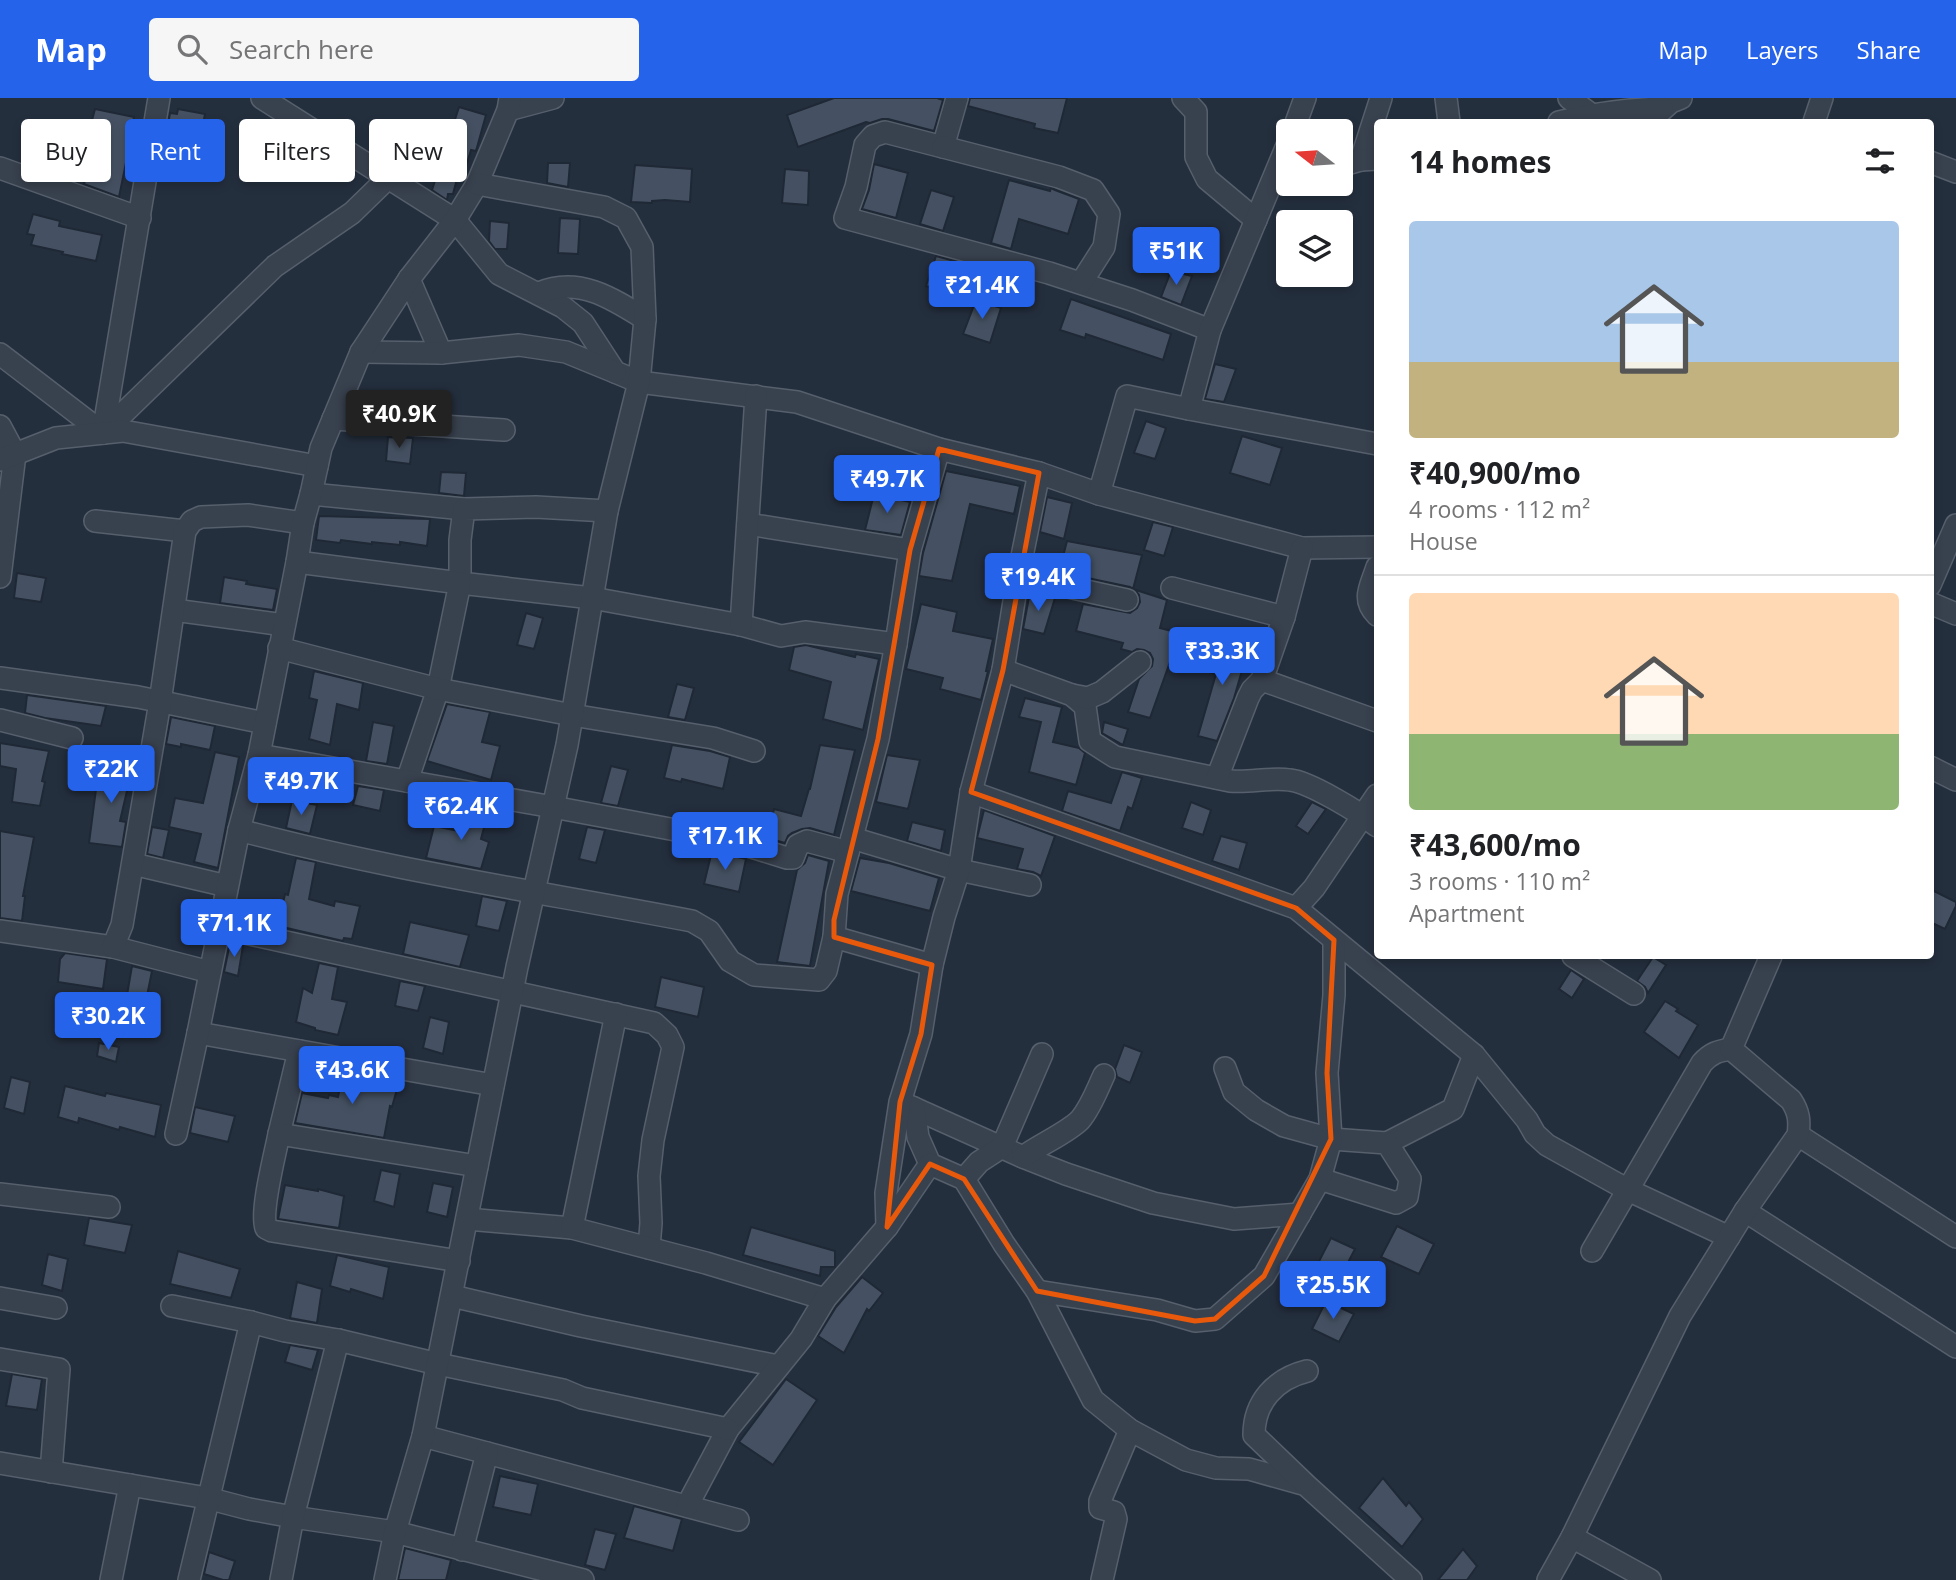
<!DOCTYPE html>
<meta charset="utf-8">
<style>
:root{--surface:#fff;--page:#f6f6f6;--text:#202124;--muted:#757577;--line:#e0e0e0;--accent:#2563eb}
body{margin:0;font-family:"Open Sans",sans-serif;background:var(--page);color:var(--text);height:100vh;display:flex;flex-direction:column;font-size:26px;white-space:nowrap}
*{box-sizing:border-box;margin:0}
p{font-size:23px;color:var(--muted)}
.icon{flex:none;width:38px;height:38px;fill:none;stroke:currentColor;stroke-width:2;stroke-linecap:round;stroke-linejoin:round}
.map{position:relative;flex:1;overflow:hidden}
.sheet{position:absolute;left:1374px;top:21px;width:560px;height:840px;display:flex;flex-direction:column;background:var(--surface);border-radius:7px;box-shadow:0 4px 10px #0003}
.sheet>*{flex:none}
.banner{position:absolute;left:21px;top:21px;width:665px;height:63px;display:flex;gap:14px}
.needle{width:46px;rotate:287deg}
.tools{position:absolute;left:1276px;top:21px;display:grid;gap:14px}
.tools a{display:grid;place-items:center;width:77px;height:77px;border-radius:7px;background:var(--surface);box-shadow:0 4px 10px #0003;font-size:35px}
.price{position:absolute;translate:-50% -60px;padding:0 16px;border-radius:7px;background:var(--accent);color:#fff;font-size:23px;line-height:46px;filter:drop-shadow(0 2px 4px #0008)}
.price::after{content:'';position:absolute;left:50%;top:42px;width:21px;height:16px;margin-left:-10px;background:inherit;clip-path:polygon(0 0,100% 0,50% 100%)}
.price.current{background:#222;color:#fff}
ul{padding:0;list-style:none}
li{display:grid;align-content:center;gap:14px;height:371px;padding:0 35px}
li+li{border-top:2px solid var(--line)}
li span{display:grid;place-items:center;height:217px;border-radius:7px;color:#555}
li>.icon{margin-inline-start:auto}
span .icon{width:126px;height:126px;fill:#fffc;stroke-width:1}
li b{font-size:30px}
h2{display:flex;justify-content:space-between;align-items:center;height:84px;padding:0 35px;font-size:30px}
.tag{padding:0 24px;border-radius:7px;background:var(--surface);box-shadow:0 4px 10px #0003;font-size:24px;line-height:63px}
.tag.current{background:var(--accent);color:#fff}
header{display:flex;align-items:center;gap:42px;box-sizing:border-box;height:98px;padding:0 35px;background:var(--accent);color:#fff}
header strong{font-size:33px}
nav{display:flex;gap:38px;margin-inline-start:auto;font-size:24px}
.search{width:490px;height:63px;background:var(--page);display:flex;align-items:center;gap:18px;box-sizing:border-box;padding:0 24px;border-radius:7px;color:var(--muted);font-size:26px}
.map>svg:first-child{display:block}
</style>
<header>
<strong>Map</strong>
<div class="search"><svg class="icon" aria-label="search" viewBox="0 0 24 24"><circle cx="10" cy="10" r="6"/><path d="M15 15l6 6"/></svg>Search here</div>
<nav><a>Map</a><a>Layers</a><a>Share</a></nav>
</header>
<div class="map">
<svg width="1956" height="1482" viewBox="0 0 1956 1482">
<rect width="100%" height="100%" fill="#242f3e"/>
<g fill="#455162" stroke="#1f2835" stroke-width="2">
<polygon points="834,0 937,0 943,2 934,33 888,21 882,21 870,25 866,24 798,49 787,17"/>
<polygon points="970,0 1067,0 1058,35 1034,30 1035,26 968,8"/>
<polygon points="459,9 486,17 476,53 471,52 462,82 457,81 453,96 448,96 447,102 432,92"/>
<polygon points="95,11 134,19 127,50 129,50 119,99 84,86 95,38 88,37"/>
<polygon points="178,11 205,16 194,73 161,67 170,15 177,16"/>
<polygon points="548,65 570,65 568,89 547,85"/>
<polygon points="874,66 908,75 896,120 862,111 869,92"/>
<polygon points="635,67 692,71 690,104 665,102 652,103 652,105 631,104"/>
<polygon points="785,71 809,73 808,107 782,105"/>
<polygon points="1009,82 1050,93 1051,90 1055,92 1079,101 1068,136 1019,121 1011,151 991,145"/>
<polygon points="931,92 954,99 943,133 920,126"/>
<polygon points="33,116 60,123 59,128 102,137 96,163 62,156 63,154 31,147 34,137 27,136"/>
<polygon points="560,120 580,121 578,156 558,155"/>
<polygon points="490,123 509,125 507,151 495,151 489,143"/>
<polygon points="936,158 958,164 949,195 926,188"/>
<polygon points="1171,173 1192,178 1181,207 1161,199"/>
<polygon points="1071,201 1171,236 1163,262 1086,236 1085,240 1060,232"/>
<polygon points="976,202 1001,210 990,245 963,236"/>
<polygon points="1215,266 1236,271 1224,304 1205,301"/>
<polygon points="1146,323 1166,330 1155,361 1134,355"/>
<polygon points="1242,338 1282,350 1270,387 1230,375"/>
<polygon points="388,339 413,340 410,366 386,363"/>
<polygon points="946,373 1020,388 1014,416 970,406 952,483 919,478 923,455"/>
<polygon points="441,374 466,375 464,398 439,395"/>
<polygon points="874,396 910,404 901,437 865,432"/>
<polygon points="1047,399 1072,405 1064,441 1040,434"/>
<polygon points="319,418 430,421 427,448 400,444 400,447 372,444 372,446 341,442 340,445 316,442"/>
<polygon points="1153,424 1173,429 1164,458 1144,452"/>
<polygon points="1067,443 1142,457 1133,491 1167,502 1160,530 1187,537 1179,566 1170,564 1150,620 1128,614 1139,581 1152,568 1153,561 1150,555 1144,552 1137,551 1132,554 1121,551 1123,545 1076,533 1083,506 1130,515 1137,510 1140,504 1139,497 1135,492 1130,489 1059,474"/>
<polygon points="17,475 46,480 41,504 14,500"/>
<polygon points="224,479 247,483 246,486 277,491 273,512 220,505"/>
<polygon points="1030,494 1055,500 1044,536 1023,531"/>
<polygon points="921,506 957,514 953,533 993,541 986,573 988,573 981,602 940,591 943,580 906,571"/>
<polygon points="526,515 543,520 534,551 517,547"/>
<polygon points="1216,544 1248,552 1234,600 1217,643 1198,638 1216,576 1205,573"/>
<polygon points="806,547 855,559 856,556 879,561 863,632 823,621 831,584 789,572 794,549"/>
<polygon points="314,573 363,585 359,612 337,606 330,647 309,641 317,602 309,600"/>
<polygon points="677,586 694,590 685,622 668,619"/>
<polygon points="27,597 106,608 101,628 45,620 25,615"/>
<polygon points="1025,600 1062,609 1053,644 1079,650 1085,655 1076,687 1029,674 1041,624 1019,619"/>
<polygon points="447,606 490,614 482,644 500,648 491,682 427,663"/>
<polygon points="171,619 215,628 210,652 181,646 181,649 166,646"/>
<polygon points="373,624 394,628 387,666 366,663"/>
<polygon points="1104,624 1128,631 1123,647 1102,635"/>
<polygon points="0,645 49,653 42,683 45,684 40,708 12,704 16,671 0,668"/>
<polygon points="672,647 710,653 730,659 723,691 682,681 681,684 664,680"/>
<polygon points="820,647 855,652 834,737 810,730 802,731 792,735 788,738 785,745 767,740 774,711 801,718 809,691 810,691"/>
<polygon points="215,654 239,659 218,770 194,764 201,736 169,729 175,700 203,705"/>
<polygon points="887,657 920,662 908,711 876,704"/>
<polygon points="104,662 133,667 120,723 126,724 122,749 89,745 96,691 100,692"/>
<polygon points="611,668 628,672 618,708 601,705"/>
<polygon points="1122,674 1142,680 1132,711 1128,709 1120,733 1062,713 1068,693 1111,705"/>
<polygon points="358,688 384,692 380,713 353,707"/>
<polygon points="292,702 317,707 310,736 286,730"/>
<polygon points="1191,704 1211,712 1203,737 1182,730"/>
<polygon points="1312,704 1326,711 1308,736 1296,728"/>
<polygon points="471,708 489,711 481,741 489,744 481,771 426,760 434,728 464,734"/>
<polygon points="984,712 1055,738 1041,778 1033,774 1017,771 1023,751 977,740"/>
<polygon points="912,724 945,732 941,753 907,743"/>
<polygon points="152,729 169,732 163,760 147,756"/>
<polygon points="587,729 605,732 596,765 579,761"/>
<polygon points="0,733 34,739 23,798 25,798 22,823 0,820"/>
<polygon points="1221,738 1247,745 1239,772 1212,763"/>
<polygon points="712,753 746,761 739,794 704,786"/>
<polygon points="808,757 829,763 810,868 777,864 797,772 805,765"/>
<polygon points="296,760 316,764 309,801 334,808 335,803 360,808 352,841 344,840 343,843 278,828 285,796 288,797"/>
<polygon points="860,760 889,765 939,780 930,813 851,793"/>
<polygon points="1930,791 1956,804 1956,808 1945,831 1930,824"/>
<polygon points="482,798 507,803 499,833 476,828"/>
<polygon points="410,824 469,837 460,869 403,856"/>
<polygon points="230,845 243,848 238,878 224,874"/>
<polygon points="65,855 107,861 103,891 58,884 60,861"/>
<polygon points="1653,859 1666,867 1648,895 1645,889 1637,883"/>
<polygon points="319,865 338,869 332,901 347,904 338,937 315,932 315,930 296,924 303,890 312,895"/>
<polygon points="132,868 152,873 146,903 127,897"/>
<polygon points="1571,872 1584,881 1572,900 1559,891"/>
<polygon points="661,879 704,889 698,919 655,909"/>
<polygon points="400,883 425,888 418,913 395,908"/>
<polygon points="1665,903 1678,911 1676,913 1698,927 1679,960 1644,934"/>
<polygon points="430,919 449,924 443,956 423,950"/>
<polygon points="99,945 119,949 116,964 97,958"/>
<polygon points="1124,947 1142,954 1130,985 1117,979 1115,971"/>
<polygon points="343,974 399,984 392,1009 390,1008 384,1040 295,1025 302,995 328,1000 329,997 338,999"/>
<polygon points="11,979 30,984 24,1016 4,1010"/>
<polygon points="65,988 105,998 106,995 161,1007 155,1039 120,1029 119,1032 79,1020 78,1025 58,1019"/>
<polygon points="195,1009 235,1018 228,1044 190,1035"/>
<polygon points="381,1072 400,1076 394,1109 374,1103"/>
<polygon points="433,1085 453,1089 447,1119 427,1114"/>
<polygon points="285,1087 318,1093 318,1091 344,1098 339,1130 278,1121"/>
<polygon points="89,1120 132,1127 125,1155 84,1147"/>
<polygon points="1397,1128 1434,1146 1419,1176 1381,1159"/>
<polygon points="751,1129 835,1153 835,1169 821,1169 820,1178 743,1157"/>
<polygon points="1331,1140 1355,1151 1338,1184 1315,1171"/>
<polygon points="178,1153 240,1171 231,1200 170,1186"/>
<polygon points="48,1156 68,1161 62,1193 42,1187"/>
<polygon points="337,1157 389,1169 383,1201 351,1191 350,1194 330,1188"/>
<polygon points="862,1179 883,1195 869,1213 867,1211 844,1255 818,1238 836,1209"/>
<polygon points="297,1184 322,1191 317,1225 290,1220"/>
<polygon points="1326,1203 1354,1216 1339,1244 1312,1231"/>
<polygon points="290,1247 318,1252 312,1272 285,1264"/>
<polygon points="12,1276 42,1281 37,1312 6,1308"/>
<polygon points="786,1281 817,1302 773,1367 739,1344"/>
<polygon points="500,1378 538,1386 531,1417 493,1409"/>
<polygon points="1383,1380 1406,1408 1409,1404 1423,1421 1402,1449 1359,1410"/>
<polygon points="634,1408 682,1421 673,1453 624,1440"/>
<polygon points="595,1431 616,1436 605,1472 585,1467"/>
<polygon points="405,1450 451,1462 446,1482 398,1482"/>
<polygon points="1463,1451 1477,1468 1467,1482 1438,1482"/>
<polygon points="209,1454 235,1463 229,1482 223,1482 204,1476"/>
</g>
<g fill="none" stroke-linecap="round" stroke-linejoin="round">
<defs>
<g id="minor">
<polyline points="262,0 455,122 499,176 563,209 583,225 615,274 639,284 797,304 939,351 1039,375 1099,396 1302,450 1377,449"/>
<polyline points="957,0 943,49 885,34 873,38 865,47 856,89 845,120 1049,175 1132,202 1210,232"/>
<polyline points="1183,0 1196,14 1196,59 1207,81 1256,122"/>
<polyline points="1446,0 1449,24"/>
<polyline points="1569,0 1592,17 1596,24"/>
<polyline points="508,12 553,0"/>
<polyline points="1653,20 1671,4 1681,0"/>
<path d="M1559,24C1592,16 1628,11 1662,10"/>
<polyline points="1814,24 1822,0"/>
<polyline points="1293,33 1305,0"/>
<polyline points="943,49 1059,79 1093,92 1109,116 1104,149 1081,185"/>
<polyline points="1361,62 1381,0"/>
<polyline points="1930,64 1956,74"/>
<polyline points="1340,68 1361,62 1377,61"/>
<polyline points="0,70 140,120"/>
<polyline points="409,181 441,255"/>
<path d="M539,195C578,178 612,200 645,221"/>
<polyline points="361,254 441,255 519,247 566,254 615,274"/>
<polyline points="0,256 103,335"/>
<polyline points="1189,311 1377,346"/>
<polyline points="333,321 504,332"/>
<polyline points="0,328 15,356 0,479"/>
<polyline points="103,335 275,168 352,115 388,80"/>
<polyline points="103,335 159,0"/>
<polyline points="0,362 56,340 123,333 317,368"/>
<polyline points="311,396 464,411"/>
<polyline points="1099,396 1127,298 1189,311 1210,232 1288,45"/>
<polyline points="607,413 536,409 464,411 460,442 460,485 592,500 741,527 781,538 805,534 896,546"/>
<polyline points="95,423 185,433"/>
<polyline points="748,426 910,452"/>
<polyline points="297,464 460,485 438,591 407,683"/>
<path d="M1377,469C1371,488 1361,501 1377,517"/>
<polyline points="1018,478 1039,375"/>
<polyline points="1930,487 1956,427"/>
<polyline points="1172,490 1284,519"/>
<polyline points="1930,505 1956,516"/>
<polyline points="174,512 284,527"/>
<polyline points="741,527 756,298"/>
<polyline points="279,550 438,591 572,617 713,640 754,653"/>
<path d="M1003,572L1072,597L1085,608L1090,643L1115,659L1230,683C1250,685 1270,679 1290,682C1310,684 1360,715 1377,728"/>
<polyline points="0,580 138,599 265,625"/>
<polyline points="1262,582 1284,519 1302,450"/>
<polyline points="1072,597 1088,600 1102,594 1140,564"/>
<polyline points="0,622 72,640"/>
<polyline points="259,657 553,709 729,742 787,760 793,760 798,747 807,743 848,754"/>
<polyline points="1930,669 1956,682"/>
<polyline points="1217,680 1248,600 1252,592 1262,582 1377,623"/>
<polyline points="971,694 1296,810 1474,957 1527,1022 1535,1036 1547,1047 1628,1092 1729,1139"/>
<path d="M239,732C388,772 541,794 692,823L709,833L730,863L754,877L819,882L826,873L834,839"/>
<polyline points="852,740 959,772 1030,787"/>
<polyline points="133,766 227,788"/>
<polyline points="1296,810 1314,790 1377,697"/>
<polyline points="218,829 654,925 667,937 673,949 653,1042 649,1078 651,1125 649,1150"/>
<polyline points="0,833 113,849 210,874"/>
<polyline points="113,849 122,827 160,604 185,433 192,423 201,419 248,417 303,425"/>
<polyline points="1573,858 1634,896"/>
<polyline points="932,867 834,839 837,796 878,641 896,546 910,452 939,351"/>
<polyline points="198,935 493,987"/>
<polyline points="907,1007 1023,1059 1066,1076 1153,1105 1234,1121 1300,1116"/>
<polyline points="914,1010 918,1039 930,1066 964,1081 1004,1146 1037,1193 1093,1302 1130,1332 1186,1362 1216,1370 1249,1371 1306,1387 1411,1482"/>
<polyline points="176,1036 198,935 239,732 259,657 297,464 303,425 311,396 321,350 361,254 409,181 455,122 477,86 508,12 510,0"/>
<polyline points="279,1036 299,953"/>
<polyline points="1798,1037 1956,1139"/>
<polyline points="1387,1045 1453,1011 1474,957"/>
<path d="M1023,1059C1039,1047 1067,1035 1080,1022C1091,1009 1097,992 1104,977"/>
<polyline points="964,1081 979,1064 1002,1049 1042,956"/>
<polyline points="1320,1081 1396,1105 1407,1099 1410,1081 1387,1045 1331,1041 1327,975 1334,897 1334,842"/>
<polyline points="0,1096 109,1109"/>
<polyline points="1745,1113 1956,1249"/>
<polyline points="467,1121 572,1130 706,1165 825,1201"/>
<polyline points="887,1129 886,1095 900,1004 921,936 932,867 944,819 959,772 971,694 1003,572 1018,478 1127,502"/>
<polyline points="572,1130 616,916"/>
<path d="M1592,1153L1702,965C1711,955 1718,953 1731,951"/>
<path d="M459,1163L272,1133L266,1130C260,1113 275,1057 279,1036L477,1068"/>
<polyline points="1037,1193 1157,1212 1195,1223 1215,1221 1264,1178 1320,1081 1331,1041 1284,1028 1256,1012 1234,994 1225,970"/>
<polyline points="452,1198 581,1228 778,1268"/>
<polyline points="0,1200 56,1210"/>
<polyline points="172,1208 251,1224"/>
<polyline points="0,1261 59,1271 51,1374"/>
<polyline points="423,1338 738,1422"/>
<polyline points="0,1365 207,1400 249,1411 293,1419 395,1434 583,1482"/>
<path d="M1304,1385L1254,1337C1254,1304 1275,1281 1307,1273"/>
<polyline points="687,1408 728,1331 801,1241 825,1201 887,1129 930,1066"/>
<polyline points="1572,1439 1650,1482"/>
<polyline points="462,1452 487,1355"/>
<polyline points="111,1482 130,1387"/>
<polyline points="189,1482 251,1224 285,1233 338,1242 438,1266 563,1292 582,1300 728,1331"/>
<polyline points="281,1482 293,1419 338,1242"/>
<polyline points="385,1482 395,1434 423,1338 517,869 567,647 607,413 639,284 645,221 642,149 626,120 604,109 477,86"/>
<polyline points="1102,1482 1116,1421 1114,1414 1100,1410 1100,1403 1130,1332"/>
<path d="M1548,1482L1572,1439L1680,1218L1745,1113L1798,1037C1800,1023 1799,1014 1791,1002L1731,951L1771,858"/>
</g>
</defs>
<use href="#minor" stroke="#565f6c" stroke-width="24"/>
<use href="#minor" stroke="#38414e" stroke-width="21"/>
</g>
<path fill="none" stroke="#e8590c" stroke-width="5" stroke-linejoin="round" d="M939,351L1039,375L1003,572L971,694L1296,810L1334,842L1327,975L1331,1041L1264,1178L1215,1221L1195,1223L1037,1193L964,1081L930,1066L887,1129L900,1004L921,936L932,867L834,839V822L878,641L910,452Z"/>
</svg>
<div class="tools">
<a><svg class="needle" viewBox="-14 -14 28 28"><path d="M0-13l5 13h-10z" fill="#e53935"/><path d="M0 13l5-13h-10z" fill="#757577"/></svg></a>
<a><svg class="icon" aria-label="layers" viewBox="0 0 24 24"><path d="M12 4l9 5-9 5-9-5zM3 14l9 5 9-5"/></svg></a>
</div>
<b class="price" style="left:1176px;top:189px">₹51K</b>
<b class="price" style="left:982px;top:223px">₹21.4K</b>
<b class="price current" style="left:399px;top:352px">₹40.9K</b>
<b class="price" style="left:887px;top:417px">₹49.7K</b>
<b class="price" style="left:1038px;top:515px">₹19.4K</b>
<b class="price" style="left:1222px;top:589px">₹33.3K</b>
<b class="price" style="left:111px;top:707px">₹22K</b>
<b class="price" style="left:301px;top:719px">₹49.7K</b>
<b class="price" style="left:461px;top:744px">₹62.4K</b>
<b class="price" style="left:725px;top:774px">₹17.1K</b>
<b class="price" style="left:234px;top:861px">₹71.1K</b>
<b class="price" style="left:108px;top:954px">₹30.2K</b>
<b class="price" style="left:352px;top:1008px">₹43.6K</b>
<b class="price" style="left:1333px;top:1223px">₹25.5K</b>
<div class="banner">
<a class="tag">Buy</a>
<a class="tag current">Rent</a>
<a class="tag">Filters</a>
<a class="tag">New</a>
</div>
<section class="sheet">
<h2>14 homes<svg class="icon" aria-label="filters" viewBox="0 0 24 24"><path d="M4 7h16M4 17h16"/><circle cx="9" cy="7" r="2"/><circle cx="15" cy="17" r="2"/></svg></h2>
<ul>
<li><span style="background:linear-gradient(#a9c7e8 65%,#c2b280 0)"><svg class="icon" aria-label="home" viewBox="0 0 24 24"><path d="M3 11l9-7 9 7M6 9v11h12V9"/></svg></span><div><b>₹40,900/mo</b><p>4 rooms · 112 m²</p><p>House</p></div></li>
<li><span style="background:linear-gradient(#ffd9b3 65%,#8fb573 0)"><svg class="icon" aria-label="home" viewBox="0 0 24 24"><path d="M3 11l9-7 9 7M6 9v11h12V9"/></svg></span><div><b>₹43,600/mo</b><p>3 rooms · 110 m²</p><p>Apartment</p></div></li>
</ul>
</section>
</div>
